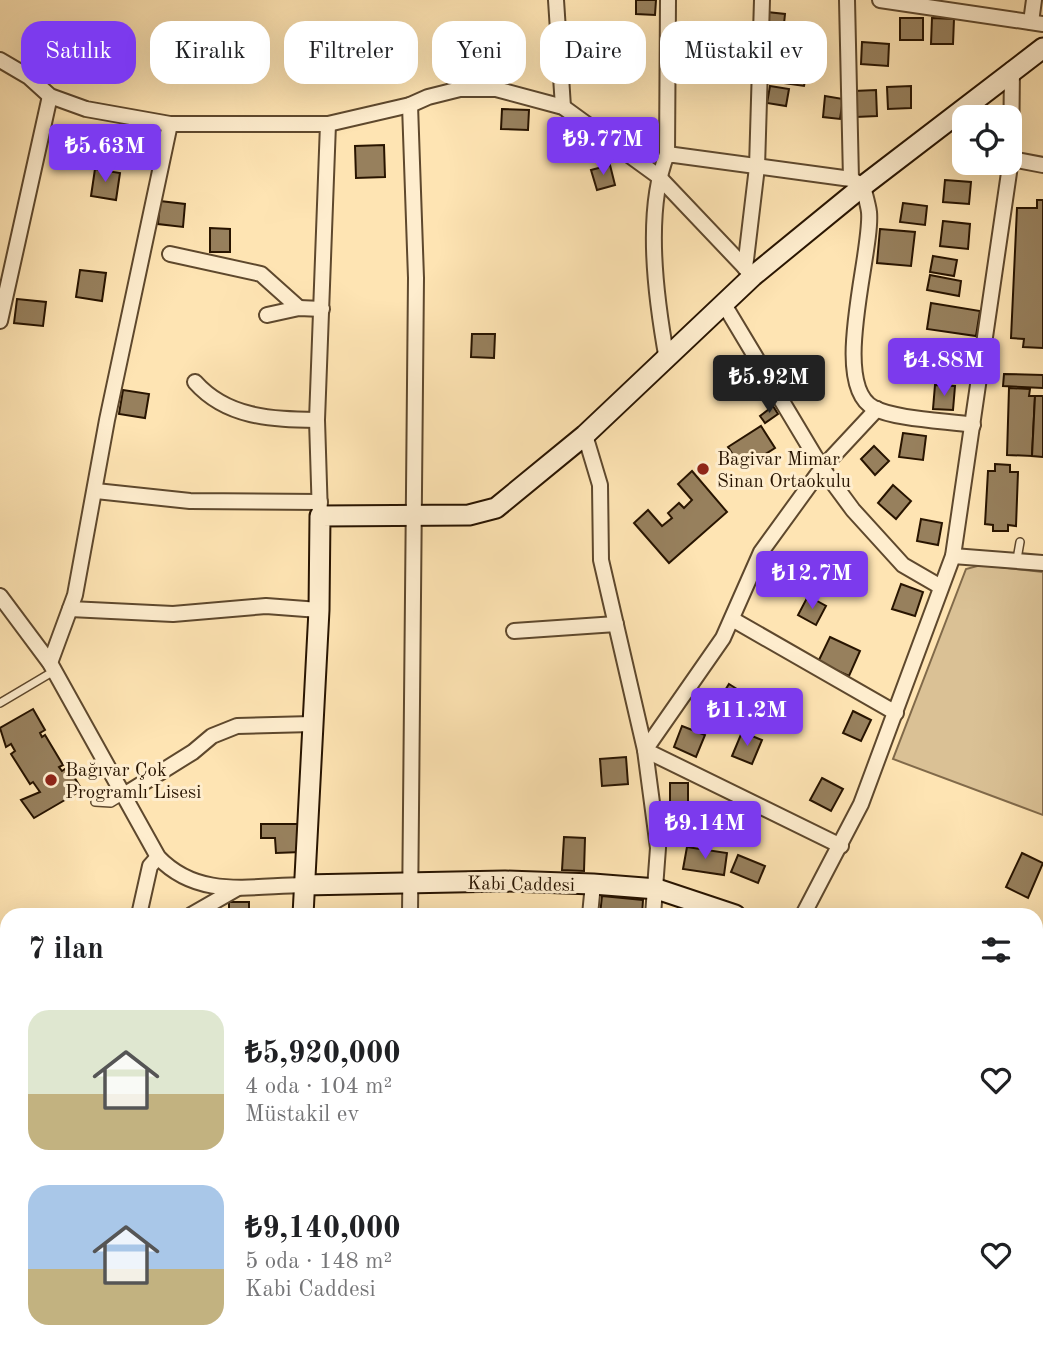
<!DOCTYPE html>
<html lang="tr">
<meta charset="utf-8">
<style>
:root{--surface:#fff;--page:#f2f2f2;--text:#202124;--muted:#757577;--accent:#7c3aed}
body{margin:0;font-family:"Old Standard TT",serif;background:var(--page);color:var(--text);height:100vh;display:flex;flex-direction:column;font-size:26px;white-space:nowrap}
*{box-sizing:border-box;margin:0}
p{font-size:23px;color:var(--muted)}
.icon{flex:none;width:38px;height:38px;fill:none;stroke:currentColor;stroke-width:2;stroke-linecap:round;stroke-linejoin:round}
.map{position:relative;flex:1;overflow:hidden}
.drawer{position:absolute;left:0px;top:908px;width:1043px;height:450px;display:flex;flex-direction:column;background:var(--surface);border-radius:21px 21px 0 0;box-shadow:0 7px 28px #0002}
.drawer>*{flex:none}
.top-card{position:absolute;left:21px;top:21px;width:1001px;height:63px;display:flex;gap:14px}
.tools{position:absolute;left:952px;top:105px;display:grid;gap:14px}
.tools a{display:grid;place-items:center;width:70px;height:70px;border-radius:14px;background:var(--surface);box-shadow:0 7px 28px #0002;font-size:35px}
.price{position:absolute;translate:-50% -60px;padding:0 16px;border-radius:7px;background:var(--accent);color:#fff;font-size:23px;line-height:46px;filter:drop-shadow(0 2px 4px #0008)}
.price::after{content:'';position:absolute;left:50%;top:42px;width:21px;height:16px;margin-left:-10px;background:inherit;clip-path:polygon(0 0,100% 0,50% 100%)}
.price.on{background:#222;color:#fff}
ul{padding:0;list-style:none}
li{display:flex;align-items:center;gap:21px;height:175px;padding:0 28px}
li span{display:grid;place-items:center;flex:none;width:196px;height:140px;border-radius:21px;color:#555}
li>.icon{margin-inline-start:auto}
span .icon{width:84px;height:84px;fill:#fffc;stroke-width:1}
li b{font-size:30px}
h2{display:flex;justify-content:space-between;align-items:center;height:84px;padding:0 28px;font-size:30px}
.chip{padding:0 24px;border-radius:21px;background:var(--surface);box-shadow:0 7px 28px #0002;font-size:24px;line-height:63px}
.chip.on{background:var(--accent);color:#fff}
.map>svg:first-child{display:block}
</style>
<div class="map">
<svg width="1043" height="1357" viewBox="0 0 1043 1357">
<rect width="100%" height="100%" fill="#fee4b3"/>
<filter id="stains"><feTurbulence type="fractalNoise" baseFrequency=".00286" numOctaves="4"/><feColorMatrix values="0 0 0 0 .2 0 0 0 0 .09 0 0 0 0 .02 0 0 0 .5 -.17"/></filter>
<radialGradient id="worn" r=".72"><stop offset=".6" stop-color="#630" stop-opacity="0"/><stop offset="1" stop-color="#630" stop-opacity=".3"/></radialGradient>
<polygon fill="#dac195" stroke="#816a4a" stroke-width="2" points="981,565 1043,572 1043,815 893,759 966,569"/>
<g fill="#97805d" stroke="#281400" stroke-width="2">
<polygon points="636,0 656,0 655,15 636,14"/>
<polygon points="767,12 785,14 783,34 765,32"/>
<rect x="900" y="18" width="23" height="22"/>
<polygon points="932,18 954,19 953,44 931,44"/>
<polygon points="731,22 749,23 748,44 729,42"/>
<polygon points="635,27 636,56 618,57 617,28"/>
<polygon points="611,31 613,58 579,60 578,32"/>
<polygon points="788,31 801,33 799,51 785,49"/>
<polygon points="862,42 889,44 888,66 861,64"/>
<polygon points="781,54 809,59 807,72 778,68"/>
<polygon points="778,68 807,72 804,86 776,82"/>
<polygon points="770,86 789,89 786,106 767,103"/>
<polygon points="911,86 911,108 888,109 887,87"/>
<polygon points="876,90 877,116 856,117 854,91"/>
<polygon points="825,96 843,99 840,119 823,117"/>
<polygon points="502,109 529,110 528,130 501,129"/>
<polygon points="384,145 385,177 356,178 355,146"/>
<polygon points="610,165 615,185 597,190 591,170"/>
<polygon points="95,169 120,173 116,200 91,196"/>
<polygon points="945,180 971,182 969,204 943,202"/>
<polygon points="1037,200 1043,200 1043,348 1023,347 1024,339 1011,338 1017,208 1037,208"/>
<polygon points="160,201 185,204 183,227 158,224"/>
<polygon points="903,203 927,206 925,225 900,222"/>
<polygon points="943,221 970,224 968,249 940,246"/>
<polygon points="210,228 230,229 230,252 210,252"/>
<polygon points="880,229 915,232 911,266 877,263"/>
<polygon points="933,256 957,260 954,276 930,272"/>
<polygon points="80,270 106,273 102,301 76,297"/>
<polygon points="930,275 961,281 959,296 927,290"/>
<polygon points="17,299 46,302 43,326 14,323"/>
<polygon points="931,303 980,311 976,336 927,329"/>
<polygon points="472,334 495,334 494,358 471,357"/>
<polygon points="939,341 968,344 965,367 937,364"/>
<polygon points="1004,374 1043,375 1043,388 1003,386"/>
<polygon points="935,385 955,386 953,410 933,409"/>
<polygon points="1009,388 1030,389 1029,396 1035,396 1032,456 1007,455"/>
<polygon points="123,390 149,394 145,418 119,414"/>
<polygon points="1035,396 1043,396 1043,457 1032,456"/>
<polygon points="773,406 778,414 765,423 760,416"/>
<polygon points="761,426 775,448 742,469 728,447"/>
<polygon points="903,433 926,436 923,460 899,457"/>
<polygon points="874,446 889,461 875,475 861,459"/>
<polygon points="995,464 1010,465 1010,472 1018,472 1016,526 1008,525 1008,531 993,531 993,525 985,524 988,471 995,471"/>
<polygon points="692,471 727,512 669,563 634,523 648,510 662,526 672,518 668,513 679,503 684,508 692,500 678,484"/>
<polygon points="893,485 911,501 896,519 878,503"/>
<polygon points="921,519 942,523 938,545 917,541"/>
<polygon points="901,584 923,592 915,616 892,609"/>
<polygon points="808,596 826,606 816,625 798,615"/>
<polygon points="830,637 860,651 849,676 818,662"/>
<polygon points="729,684 748,696 738,712 719,700"/>
<polygon points="33,709 45,730 40,733 42,737 45,735 63,765 59,767 62,771 68,767 82,790 34,818 21,800 40,792 33,782 30,784 11,754 15,751 11,744 6,747 0,728"/>
<polygon points="853,711 871,720 861,741 843,733"/>
<polygon points="682,726 705,735 696,757 674,747"/>
<polygon points="742,732 762,740 752,764 732,756"/>
<polygon points="626,757 628,784 602,786 600,759"/>
<polygon points="822,778 843,789 831,811 810,800"/>
<rect x="670" y="783" width="18" height="21"/>
<polygon points="261,824 301,824 301,852 276,853 275,838 261,838"/>
<polygon points="564,837 585,838 584,871 562,870"/>
<polygon points="687,847 727,853 724,875 683,869"/>
<polygon points="1022,853 1043,863 1028,898 1006,887"/>
<polygon points="738,855 765,866 758,883 731,872"/>
<polygon points="602,896 643,900 642,915 600,915"/>
<rect x="229" y="902" width="20" height="13"/>
<polygon points="1036,1063 1043,1069 1043,1115 1036,1109 1041,1097 1036,1096"/>
</g>
<g fill="none" stroke-linecap="round" stroke-linejoin="round">
<defs>
<g id="lane">
<polyline points="1017,559 1020,542"/>
<polyline points="0,703 54,671"/>
<polyline points="95,802 111,803 124,795"/>
<polyline points="1036,1041 1043,1044"/>
</g>
<g id="street">
<polyline points="556,0 563,107"/>
<polyline points="847,0 851,179"/>
<polyline points="880,0 1043,24"/>
<polyline points="1031,22 1034,0"/>
<polyline points="0,60 29,77 50,96 86,109 170,124 328,124 410,105 428,97 460,89 496,89 563,107 658,176 753,276"/>
<polyline points="667,154 668,0"/>
<polyline points="1011,159 1043,165"/>
<polyline points="170,254 261,274 299,308"/>
<polyline points="745,268 757,167 762,0"/>
<polyline points="725,306 822,468 853,510 903,565 941,587"/>
<polyline points="267,315 299,308 322,309"/>
<polyline points="0,321 50,96"/>
<path d="M667,360C656,299 644,212 667,154L851,179L863,186C865,195 868,204 869,212C873,252 829,385 874,408C894,419 948,421 973,425"/>
<path d="M195,382C227,418 271,419 317,420"/>
<polyline points="585,435 600,485 601,560 645,750 658,848 653,915"/>
<polyline points="96,491 190,501 320,502"/>
<polyline points="320,516 317,420 328,124"/>
<polyline points="953,556 1043,563"/>
<path d="M0,596L50,663L158,857C198,899 249,886 303,885"/>
<polyline points="70,609 173,614 266,606 319,610"/>
<polyline points="732,619 896,713"/>
<polyline points="514,631 616,624"/>
<polyline points="50,663 75,595 107,420 170,124"/>
<polyline points="124,795 193,752 212,736 237,726 312,724"/>
<polyline points="841,846 645,750 723,638 761,552 822,468 877,409"/>
<polyline points="139,915 150,866 158,857"/>
<polyline points="191,915 238,888"/>
<polyline points="410,915 416,278 410,105"/>
<polyline points="590,915 593,884"/>
<polyline points="803,915 861,804 953,556 1011,159 1012,69"/>
<polyline points="0,1119 7,1136"/>
<polyline points="0,1174 7,1184"/>
<polyline points="0,1285 7,1286"/>
<polyline points="221,1351 228,1357"/>
<polyline points="471,1351 471,1357"/>
<polyline points="849,1351 881,1357"/>
<polyline points="27,1357 28,1351"/>
<polyline points="116,1357 117,1351"/>
<polyline points="585,1357 592,1351"/>
<polyline points="943,1357 945,1351"/>
</g>
<g id="secondary">
<polyline points="303,885 505,881 593,884 657,889 735,915"/>
<polyline points="303,915 319,610 320,516 469,515 496,508 585,435 753,276 863,186 1043,48"/>
<polyline points="1036,972 1043,959"/>
<polyline points="1036,1255 1043,1263"/>
<polyline points="249,1357 250,1351"/>
<polyline points="822,1357 824,1351"/>
</g>
</defs>
<use href="#lane" stroke="#5e482d" stroke-width="10"/>
<use href="#street" stroke="#5e482d" stroke-width="18"/>
<use href="#secondary" stroke="#281400" stroke-width="23"/>
<use href="#lane" stroke="#feedce" stroke-width="7"/>
<use href="#street" stroke="#feedce" stroke-width="14"/>
<use href="#secondary" stroke="#feedce" stroke-width="19"/>
</g>
<g fill="#8f2418" stroke="#feedce" stroke-width="2.5">
<circle cx="703" cy="469" r="7"/>
<circle cx="51" cy="780" r="7"/>
</g>
<g text-anchor="middle" stroke-width="6" stroke-linejoin="round" paint-order="stroke">
<g font-size="19" fill="#281400" stroke="#feedce" text-anchor="start">
<text x="717" y="465">Bagivar Mimar<tspan x="717" dy="22">Sinan Ortaokulu</tspan></text>
<text x="65" y="776">Bağıvar Çok<tspan x="65" dy="22">Programlı Lisesi</tspan></text>
</g>
<g font-size="19" fill="#281400" stroke="#feedce">
<text transform="translate(521 883) rotate(1)" y="7">Kabi Caddesi</text>
</g>
</g>
<rect width="100%" height="100%" filter="url(#stains)"/>
<rect width="100%" height="100%" fill="url(#worn)"/>
</svg>
<div class="tools">
<a><svg class="icon" aria-label="locate" viewBox="0 0 24 24"><circle cx="12" cy="12" r="6"/><path d="M12 2v4M12 18v4M2 12h4M18 12h4"/></svg></a>
</div>
<b class="price" style="left:603px;top:177px">₺9.77M</b>
<b class="price" style="left:105px;top:184px">₺5.63M</b>
<b class="price" style="left:944px;top:398px">₺4.88M</b>
<b class="price on" style="left:769px;top:415px">₺5.92M</b>
<b class="price" style="left:812px;top:611px">₺12.7M</b>
<b class="price" style="left:747px;top:748px">₺11.2M</b>
<b class="price" style="left:705px;top:861px">₺9.14M</b>
<div class="top-card">
<a class="chip on">Satılık</a>
<a class="chip">Kiralık</a>
<a class="chip">Filtreler</a>
<a class="chip">Yeni</a>
<a class="chip">Daire</a>
<a class="chip">Müstakil ev</a>
</div>
<section class="drawer">
<h2>7 ilan<svg class="icon" aria-label="filters" viewBox="0 0 24 24"><path d="M4 7h16M4 17h16"/><circle cx="9" cy="7" r="2"/><circle cx="15" cy="17" r="2"/></svg></h2>
<ul>
<li><span style="background:linear-gradient(#dfe7d0 60%,#c2b280 0)"><svg class="icon" aria-label="home" viewBox="0 0 24 24"><path d="M3 11l9-7 9 7M6 9v11h12V9"/></svg></span><div><b>₺5,920,000</b><p>4 oda · 104 m²</p><p>Müstakil ev</p></div><svg class="icon" aria-label="heart" viewBox="0 0 24 24"><path d="M12 20l-8-8c-3-5 5-10 8-4 3-6 11-1 8 4z"/></svg></li>
<li><span style="background:linear-gradient(#a9c7e8 60%,#c2b280 0)"><svg class="icon" aria-label="home" viewBox="0 0 24 24"><path d="M3 11l9-7 9 7M6 9v11h12V9"/></svg></span><div><b>₺9,140,000</b><p>5 oda · 148 m²</p><p>Kabi Caddesi</p></div><svg class="icon" aria-label="heart" viewBox="0 0 24 24"><path d="M12 20l-8-8c-3-5 5-10 8-4 3-6 11-1 8 4z"/></svg></li>
</ul>
</section>
</div>
